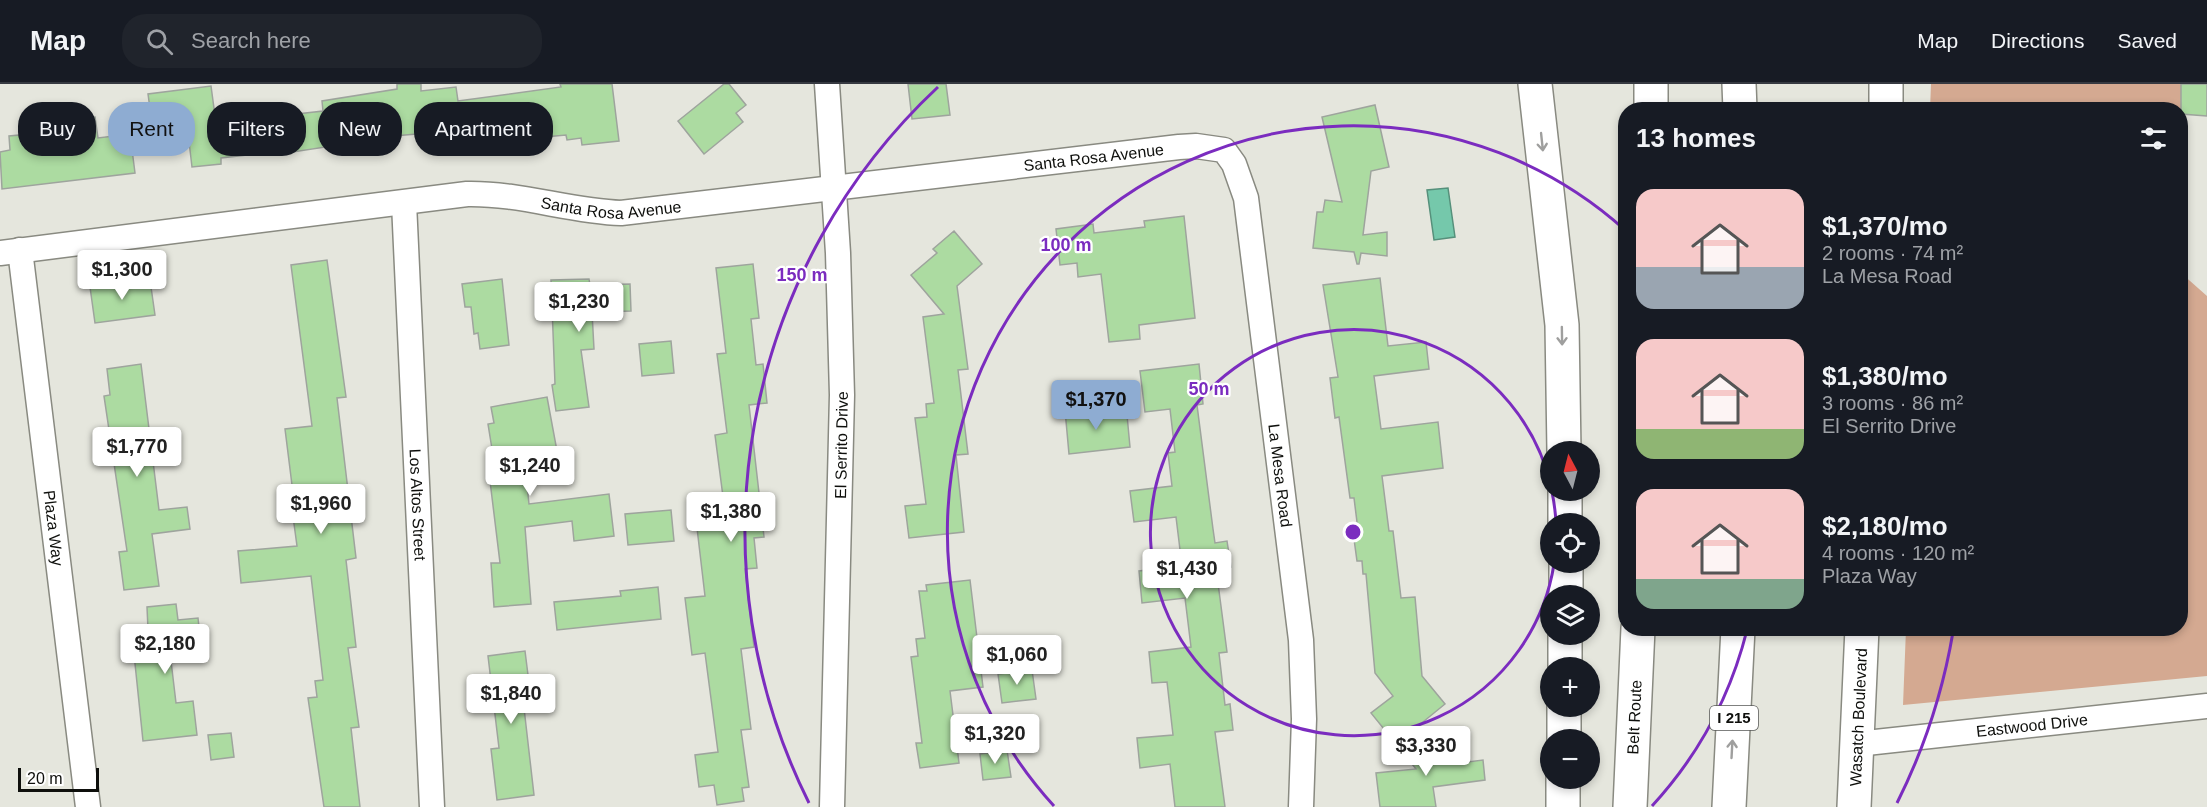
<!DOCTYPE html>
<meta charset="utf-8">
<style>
:root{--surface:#171b24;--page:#20242c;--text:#f1f3f6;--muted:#9ea1a6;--line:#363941;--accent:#8eacd2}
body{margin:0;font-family:Arial,sans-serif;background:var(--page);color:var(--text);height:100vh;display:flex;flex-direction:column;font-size:22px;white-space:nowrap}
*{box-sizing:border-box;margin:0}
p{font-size:20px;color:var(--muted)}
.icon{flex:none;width:33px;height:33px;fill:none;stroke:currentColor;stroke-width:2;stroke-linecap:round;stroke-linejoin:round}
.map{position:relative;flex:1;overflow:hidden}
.sheet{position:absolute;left:1618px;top:18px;width:570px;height:534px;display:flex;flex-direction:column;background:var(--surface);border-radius:24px;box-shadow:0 3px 9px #0003}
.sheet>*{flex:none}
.banner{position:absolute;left:18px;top:18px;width:570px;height:54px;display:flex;gap:12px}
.needle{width:39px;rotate:353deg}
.tools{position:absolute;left:1540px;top:357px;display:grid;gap:12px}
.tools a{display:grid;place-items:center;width:60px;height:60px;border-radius:50%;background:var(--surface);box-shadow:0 3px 9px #0003;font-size:30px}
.scale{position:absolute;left:18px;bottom:15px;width:81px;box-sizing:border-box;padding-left:6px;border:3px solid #0e0f0c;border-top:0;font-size:16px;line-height:21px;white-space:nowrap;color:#0e0f0c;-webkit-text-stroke:4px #fff;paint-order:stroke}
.price{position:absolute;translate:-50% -51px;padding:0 14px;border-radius:6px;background:#fff;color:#222;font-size:20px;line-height:39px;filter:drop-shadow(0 2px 3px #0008)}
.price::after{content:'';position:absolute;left:50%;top:36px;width:18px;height:14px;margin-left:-9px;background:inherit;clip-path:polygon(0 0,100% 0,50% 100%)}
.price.current{background:var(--accent);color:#111}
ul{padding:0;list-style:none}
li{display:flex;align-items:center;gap:18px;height:150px;padding:0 18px}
li span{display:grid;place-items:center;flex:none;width:168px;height:120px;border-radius:18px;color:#555}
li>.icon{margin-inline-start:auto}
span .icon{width:72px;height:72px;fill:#fffc;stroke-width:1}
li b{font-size:26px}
h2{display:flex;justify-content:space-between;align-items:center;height:72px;padding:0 18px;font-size:26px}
.chip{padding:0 21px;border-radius:24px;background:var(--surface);box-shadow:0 3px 9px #0003;font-size:21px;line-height:54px}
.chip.current{background:var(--accent);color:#111}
header{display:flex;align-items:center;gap:36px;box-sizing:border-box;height:84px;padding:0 30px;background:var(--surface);border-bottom:2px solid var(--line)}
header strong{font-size:28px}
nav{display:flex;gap:33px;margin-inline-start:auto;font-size:21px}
.search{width:420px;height:54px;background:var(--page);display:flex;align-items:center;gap:15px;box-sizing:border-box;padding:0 21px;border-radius:24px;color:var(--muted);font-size:22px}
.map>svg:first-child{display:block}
</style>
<header>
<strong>Map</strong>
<div class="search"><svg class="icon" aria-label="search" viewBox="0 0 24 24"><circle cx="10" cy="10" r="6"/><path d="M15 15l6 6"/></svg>Search here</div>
<nav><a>Map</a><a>Directions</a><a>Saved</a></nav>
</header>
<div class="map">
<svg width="2207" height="723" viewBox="0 0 2207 723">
<rect width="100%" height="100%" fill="#e5e6dd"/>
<g fill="#d4a991">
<polygon points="1931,0 2184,0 2181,49 2181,26 1930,26"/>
<polygon points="2181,189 2207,212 2207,592 1903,621 1906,545 2181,544"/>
</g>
<polygon fill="#75c8ab" stroke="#56907b" stroke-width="1.5" points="1448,104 1455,153 1434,156 1427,106"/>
<g fill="#acdba1" stroke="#9ea49d" stroke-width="1.5">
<polygon points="397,0 421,0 421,7 456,3 458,17 561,3 560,0 612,0 619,57 582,61 581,54 567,56 566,51 488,58 487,49 440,54 440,48 382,53 383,59 359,63 358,58 273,71 272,68 221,74 221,80 192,83 188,49 154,54 148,10 211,2 216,39 323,27 322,17 397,5"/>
<polygon points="724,0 729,0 746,21 736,29 743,38 704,70 678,37"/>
<polygon points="908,0 946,0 950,31 912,35"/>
<polygon points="2181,0 2207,0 2207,32 2181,30"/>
<polygon points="1375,21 1389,83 1371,87 1363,151 1387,148 1387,172 1361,169 1359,180 1357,180 1354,168 1313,164 1317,128 1323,128 1325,116 1342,118 1322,33"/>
<polygon points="59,23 60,37 95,33 98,54 130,50 135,89 2,105 0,68 10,66 9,52 30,50 27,26"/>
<polygon points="1184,132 1195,234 1139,241 1140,255 1109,258 1101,190 1078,193 1077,179 1060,181 1056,145 1093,140 1094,149 1145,143 1144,137"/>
<polygon points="954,147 982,180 957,202 968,285 958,286 968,370 956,371 964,448 909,454 905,422 926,420 915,334 927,333 926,320 934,319 923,233 944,230 911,191 937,169 933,165"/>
<polygon points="327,176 346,313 337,314 356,474 346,476 356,563 348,564 359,643 351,644 360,723 324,723 308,614 317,613 315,597 323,596 311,492 241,499 238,467 297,462 292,425 295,425 285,345 312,342 291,181"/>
<polygon points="753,180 759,234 751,235 756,281 763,280 767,319 749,321 764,453 754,454 757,484 745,485 754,563 741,565 751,645 741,646 749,703 742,704 744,717 717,721 714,701 699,703 695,671 718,668 705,569 692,571 685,514 705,512 697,444 715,442 714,429 725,428 715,351 727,349 717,270 726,269 716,184"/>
<polygon points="1380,194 1388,262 1426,258 1429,285 1374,292 1381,345 1438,338 1443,384 1382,392 1389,447 1393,447 1401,514 1415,513 1422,592 1445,620 1396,660 1371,629 1393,612 1375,589 1366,490 1363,490 1362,477 1357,477 1354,455 1359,454 1354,414 1350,414 1339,333 1335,334 1330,294 1338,293 1323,201"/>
<polygon points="502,195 509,261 480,265 478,249 474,250 471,223 465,223 462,200"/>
<polygon points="589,195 590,201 630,200 631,227 592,228 594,265 581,266 589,323 556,327 552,301 555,300 551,196"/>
<polygon points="150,196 155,231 95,239 90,203"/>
<polygon points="671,257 674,289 642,292 639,260"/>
<polygon points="141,280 159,426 187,423 190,445 152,450 159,502 124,506 119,468 127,467 104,312 110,311 107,285"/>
<polygon points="1199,280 1203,320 1197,321 1213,445 1215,459 1227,457 1231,483 1216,484 1227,568 1219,569 1225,621 1230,620 1233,646 1215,648 1225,723 1175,723 1170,680 1140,684 1137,654 1173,651 1167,598 1152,599 1149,568 1191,563 1185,514 1142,519 1139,487 1182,482 1176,433 1134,438 1130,407 1172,402 1168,369 1175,368 1170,325 1145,328 1140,287"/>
<polygon points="547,313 557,367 524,373 529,420 609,410 614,452 574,457 572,437 525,443 531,520 494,523 491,479 500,479 490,397 497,396 488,340 494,339 491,323"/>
<polygon points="1102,322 1103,333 1127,331 1130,363 1069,370 1065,326"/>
<polygon points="671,426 674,457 628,461 625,430"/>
<polygon points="970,496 983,603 950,607 959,679 920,684 916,659 922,659 911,573 918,572 916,555 925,554 919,507 927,507 926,501"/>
<polygon points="658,503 661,535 557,546 554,518 621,512 620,507"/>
<polygon points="176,520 178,536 198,534 201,562 183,565 184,575 171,577 176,619 193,617 197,651 143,657 134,570 149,568 147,523"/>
<polygon points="525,567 532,623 524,624 534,711 497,716 491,665 499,664 488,572"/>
<polygon points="1032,586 1036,615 1002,619 998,590"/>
<polygon points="231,649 234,673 211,676 208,651"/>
<polygon points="1457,659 1460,679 1483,676 1485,696 1433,703 1436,723 1380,723 1376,689 1416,685 1401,666"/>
<polygon points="1007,666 1011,693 983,696 980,670"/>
</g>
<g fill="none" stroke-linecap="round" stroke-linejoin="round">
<defs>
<g id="minor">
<polyline points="827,0 838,169 842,311 832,723"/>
<path id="s1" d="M404,119L432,723"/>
<path id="s2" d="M20,166L88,723"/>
<path id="s3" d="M0,169L467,110C520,109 569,127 621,129L1179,63L1196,62L1224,66L1234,80L1246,114L1301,556L1304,635L1301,723"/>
<path id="s4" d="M1857,660L2207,622"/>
</g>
<g id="primary">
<polyline points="1886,26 1886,0"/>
<path id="s5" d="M1854,723L1862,544"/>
</g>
<g id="motorway">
<polyline points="1535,0 1562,241 1564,368"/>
<polyline points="1651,0 1651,26"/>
<polyline points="1739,0 1740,26"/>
<polyline points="1565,406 1565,440"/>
<polyline points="1566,512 1566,478"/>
<polyline points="1565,584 1565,550"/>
<polyline points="1564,656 1564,622"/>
<polyline points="1563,723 1563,694"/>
<path id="s6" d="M1630,723L1638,544"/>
<polyline points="1729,723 1738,544"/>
</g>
</defs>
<use href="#minor" stroke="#898a81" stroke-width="27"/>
<use href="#primary" stroke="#898a81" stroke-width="36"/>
<use href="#motorway" stroke="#898a81" stroke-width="36"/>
<use href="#minor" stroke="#fff" stroke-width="24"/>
<use href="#primary" stroke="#fff" stroke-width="33"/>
<use href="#motorway" stroke="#fff" stroke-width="33"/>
</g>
<defs><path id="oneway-shaft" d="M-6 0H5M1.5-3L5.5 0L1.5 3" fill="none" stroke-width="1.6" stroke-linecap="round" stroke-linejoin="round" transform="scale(1.5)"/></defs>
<g stroke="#9f9f9e">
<use href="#oneway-shaft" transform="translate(1542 58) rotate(84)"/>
<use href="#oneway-shaft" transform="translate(1562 252) rotate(89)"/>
<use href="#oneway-shaft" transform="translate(1732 665) rotate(-87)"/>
</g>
<g fill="none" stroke="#7b2cbf" stroke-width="3">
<path d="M1554 480A203 203 0 1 1 1551 402M1552 408A203 203 0 0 1 1556 439"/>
<path d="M1747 546A406 406 0 0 1 1652 722M1054 722A406 406 0 0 1 1625 146"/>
<path d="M1953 548A608 608 0 0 1 1897 719M809 719A608 608 0 0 1 938 3"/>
</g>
<g text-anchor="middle" stroke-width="4.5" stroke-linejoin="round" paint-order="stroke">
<rect fill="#fff" stroke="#565755" stroke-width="1.5" x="1710" y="622" width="48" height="24" rx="4.5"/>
<g font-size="15" font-weight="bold" fill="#0e0f0c">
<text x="1734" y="639">I 215</text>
</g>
<g font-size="16" fill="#0e0f0c" stroke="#fff">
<text dy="6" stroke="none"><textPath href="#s3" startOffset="1102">Santa Rosa Avenue</textPath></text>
<text dy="6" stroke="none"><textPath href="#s3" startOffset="616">Santa Rosa Avenue</textPath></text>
<text transform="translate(841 361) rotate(-89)" y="6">El Serrito Drive</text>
<text dy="6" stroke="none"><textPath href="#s3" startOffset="1566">La Mesa Road</textPath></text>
<text dy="6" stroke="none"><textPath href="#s1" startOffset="302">Los Altos Street</textPath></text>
<text dy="6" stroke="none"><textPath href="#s2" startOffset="280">Plaza Way</textPath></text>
<text dy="6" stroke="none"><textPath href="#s6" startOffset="90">Belt Route</textPath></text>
<text dy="6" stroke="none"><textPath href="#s5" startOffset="90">Wasatch Boulevard</textPath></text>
<text dy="6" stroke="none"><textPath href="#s4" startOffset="176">Eastwood Drive</textPath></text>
</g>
</g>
<circle cx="1353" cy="448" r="9" fill="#7b2cbf" stroke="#fff" stroke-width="3"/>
<g font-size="18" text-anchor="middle" font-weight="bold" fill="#7b2cbf" stroke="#fff" stroke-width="4.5" stroke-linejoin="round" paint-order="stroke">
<text x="1066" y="167">100 m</text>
<text x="802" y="197">150 m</text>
<text x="1209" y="311">50 m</text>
</g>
</svg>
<div class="tools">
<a><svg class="needle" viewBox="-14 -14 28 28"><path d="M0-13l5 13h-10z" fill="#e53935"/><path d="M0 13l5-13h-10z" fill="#9ea1a6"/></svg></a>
<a><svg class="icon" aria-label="locate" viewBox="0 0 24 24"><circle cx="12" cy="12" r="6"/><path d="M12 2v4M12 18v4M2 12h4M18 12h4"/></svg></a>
<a><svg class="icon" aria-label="layers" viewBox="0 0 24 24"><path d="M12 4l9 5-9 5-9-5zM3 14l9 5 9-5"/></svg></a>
<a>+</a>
<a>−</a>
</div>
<div class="scale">20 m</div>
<b class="price" style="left:122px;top:217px">$1,300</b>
<b class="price" style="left:579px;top:249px">$1,230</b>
<b class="price current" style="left:1096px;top:347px">$1,370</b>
<b class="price" style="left:137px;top:394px">$1,770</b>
<b class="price" style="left:530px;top:413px">$1,240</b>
<b class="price" style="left:321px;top:451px">$1,960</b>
<b class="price" style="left:731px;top:459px">$1,380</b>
<b class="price" style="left:1187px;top:516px">$1,430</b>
<b class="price" style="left:165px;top:591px">$2,180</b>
<b class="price" style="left:1017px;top:602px">$1,060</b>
<b class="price" style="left:511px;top:641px">$1,840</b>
<b class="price" style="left:995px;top:681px">$1,320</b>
<b class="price" style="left:1426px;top:693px">$3,330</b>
<div class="banner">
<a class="chip">Buy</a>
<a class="chip current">Rent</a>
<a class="chip">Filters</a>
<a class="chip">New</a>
<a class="chip">Apartment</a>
</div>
<section class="sheet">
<h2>13 homes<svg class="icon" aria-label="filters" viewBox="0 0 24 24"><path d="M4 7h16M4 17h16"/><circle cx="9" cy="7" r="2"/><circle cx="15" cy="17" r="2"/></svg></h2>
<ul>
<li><span style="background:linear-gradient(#f6c9c9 65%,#9aa5b1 0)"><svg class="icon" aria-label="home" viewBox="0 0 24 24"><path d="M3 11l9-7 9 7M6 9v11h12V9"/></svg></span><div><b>$1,370/mo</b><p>2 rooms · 74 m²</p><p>La Mesa Road</p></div></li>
<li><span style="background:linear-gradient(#f6c9c9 75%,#8fb573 0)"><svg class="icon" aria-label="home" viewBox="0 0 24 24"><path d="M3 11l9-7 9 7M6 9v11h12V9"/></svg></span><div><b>$1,380/mo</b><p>3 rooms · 86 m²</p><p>El Serrito Drive</p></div></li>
<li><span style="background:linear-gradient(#f6c9c9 75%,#7fa58c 0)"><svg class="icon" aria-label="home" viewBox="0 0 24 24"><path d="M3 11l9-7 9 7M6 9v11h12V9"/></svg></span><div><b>$2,180/mo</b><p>4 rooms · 120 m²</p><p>Plaza Way</p></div></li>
</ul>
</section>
</div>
